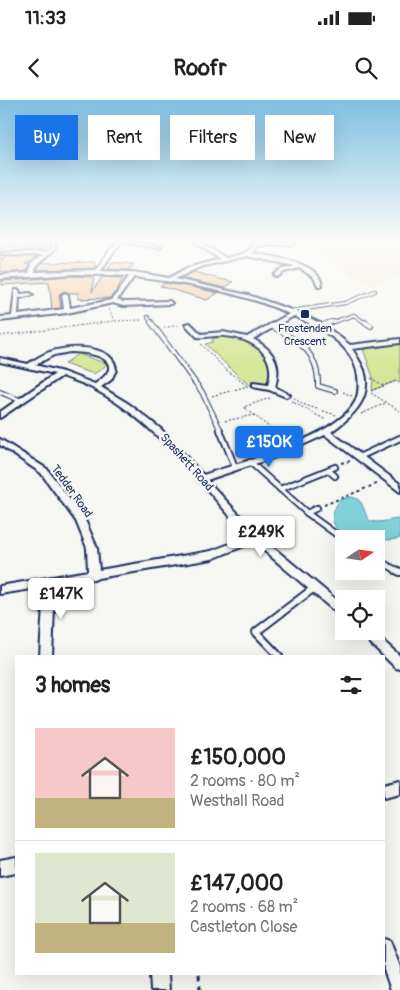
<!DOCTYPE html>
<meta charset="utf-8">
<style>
:root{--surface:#fff;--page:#f6f6f6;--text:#222;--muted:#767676;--line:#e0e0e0;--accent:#1a73e8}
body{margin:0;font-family:Pangolin,sans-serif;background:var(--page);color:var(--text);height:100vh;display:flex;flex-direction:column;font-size:19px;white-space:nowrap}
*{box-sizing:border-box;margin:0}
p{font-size:16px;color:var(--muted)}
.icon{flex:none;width:28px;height:28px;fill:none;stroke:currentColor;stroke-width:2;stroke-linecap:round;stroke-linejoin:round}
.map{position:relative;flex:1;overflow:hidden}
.panel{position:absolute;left:15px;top:555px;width:370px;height:320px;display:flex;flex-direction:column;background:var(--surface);border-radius:0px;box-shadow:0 5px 20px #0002}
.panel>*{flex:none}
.top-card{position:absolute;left:15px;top:15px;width:370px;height:45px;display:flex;gap:10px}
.needle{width:32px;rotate:77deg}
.controls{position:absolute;left:335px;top:430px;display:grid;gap:10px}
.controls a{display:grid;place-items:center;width:50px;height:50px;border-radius:0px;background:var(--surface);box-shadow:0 5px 20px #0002;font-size:25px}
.price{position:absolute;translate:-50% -42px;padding:0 11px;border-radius:5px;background:#fff;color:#222;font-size:16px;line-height:32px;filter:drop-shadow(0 1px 2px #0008)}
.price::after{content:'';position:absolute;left:50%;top:30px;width:15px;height:11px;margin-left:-8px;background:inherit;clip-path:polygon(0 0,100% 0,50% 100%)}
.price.active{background:var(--accent);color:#fff}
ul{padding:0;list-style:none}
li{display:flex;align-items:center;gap:15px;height:125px;padding:0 20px}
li+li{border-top:1px solid var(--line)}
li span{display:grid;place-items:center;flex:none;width:140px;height:100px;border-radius:0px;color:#555}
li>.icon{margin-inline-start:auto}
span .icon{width:60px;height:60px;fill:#fffc;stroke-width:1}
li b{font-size:21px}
h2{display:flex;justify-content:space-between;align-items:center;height:60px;padding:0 20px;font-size:21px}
.pill{padding:0 18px;border-radius:0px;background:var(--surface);box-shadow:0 5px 20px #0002;font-size:18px;line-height:45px}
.pill.active{background:var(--accent);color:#fff}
.status{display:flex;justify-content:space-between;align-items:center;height:35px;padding:0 25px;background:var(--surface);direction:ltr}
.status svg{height:14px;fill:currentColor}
header{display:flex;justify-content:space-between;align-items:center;height:65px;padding:0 20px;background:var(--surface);font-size:22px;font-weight:700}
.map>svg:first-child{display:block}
</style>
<div class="status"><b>11:33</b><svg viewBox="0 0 49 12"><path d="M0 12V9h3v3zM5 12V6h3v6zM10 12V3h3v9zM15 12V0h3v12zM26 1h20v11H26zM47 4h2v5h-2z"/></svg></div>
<header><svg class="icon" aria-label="back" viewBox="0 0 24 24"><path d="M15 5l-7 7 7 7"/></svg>Roofr<svg class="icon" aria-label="search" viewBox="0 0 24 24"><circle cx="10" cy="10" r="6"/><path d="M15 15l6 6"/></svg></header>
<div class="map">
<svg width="400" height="890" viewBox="0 0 400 890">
<rect width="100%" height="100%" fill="#f6f6f2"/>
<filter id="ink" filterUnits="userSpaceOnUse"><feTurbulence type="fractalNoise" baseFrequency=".02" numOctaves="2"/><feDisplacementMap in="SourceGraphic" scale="10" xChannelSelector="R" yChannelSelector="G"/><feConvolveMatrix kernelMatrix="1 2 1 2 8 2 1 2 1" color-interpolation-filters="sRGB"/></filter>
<g filter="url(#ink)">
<polygon fill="#f5e9da" points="293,141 400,141 400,176 371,185"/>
<g fill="#d7e79a" stroke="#798b7c">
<path d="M226,236C244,239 259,246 272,259L270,283L249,285C233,272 220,258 205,244L213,242L212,239Z"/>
<polygon points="400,244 400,283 396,281 372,290 373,277 363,249"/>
<polygon points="78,254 108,264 94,274 64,264"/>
</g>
<path fill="#80d1d8" stroke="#5890a7" d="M349,397C365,397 362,412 370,421C381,424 389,419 400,419V438C382,443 382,437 366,435C359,435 353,437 346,434C329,428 330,413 340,400Z"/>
<g fill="#f2cba2" stroke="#1b2f5e">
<polygon points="9,141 46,141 43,150 0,152 0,148 7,146"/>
<polygon points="0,155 3,157 37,157 25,164 29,164 27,171 3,173 3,171 0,171 0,162 4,160 0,159"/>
<polygon points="95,162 95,168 37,170 42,163"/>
<polygon points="112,162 121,163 134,164 129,170 108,169"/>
<polygon points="194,172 216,178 233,182 225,188 181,178"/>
<polygon points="74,176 94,177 92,192 102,177 123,178 117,190 110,198 78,199 78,193 69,193 64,191 59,194 61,208 52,209 49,182 2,185 2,181"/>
<polygon points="164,183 192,187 218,193 207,200 160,186"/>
</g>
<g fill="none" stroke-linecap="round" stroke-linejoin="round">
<defs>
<g id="lane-far3">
<polyline points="291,211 345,203 375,191"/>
<polyline points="148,217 152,224"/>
<polyline points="327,224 354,215 367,224"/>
</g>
<g id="lane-far2">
<polyline points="151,222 202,292 221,331"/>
<polyline points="365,222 371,226"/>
<path d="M271,226C298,240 319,252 318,286L335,291"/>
<polyline points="320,226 331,222"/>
<polyline points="0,292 22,301"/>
</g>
<g id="lane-far1">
<polyline points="220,330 235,367"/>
<polyline points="359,357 400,338"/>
<polyline points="250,362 307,413 344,440"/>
<polyline points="328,370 335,376"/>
<polyline points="280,389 335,367"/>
<polyline points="307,413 317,408"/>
<polyline points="376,459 398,471"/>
</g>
<g id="lane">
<polyline points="396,470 400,472"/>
<polyline points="279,556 256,532 314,488"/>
</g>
<g id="street">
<path d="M52,141H56L55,149L36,166L35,172L96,170L108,152L119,141H129L161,147L159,148L122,142L112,154L101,171L133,172L169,178L187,168L220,159L193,141H198L226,158L245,153L252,148V142L254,141L256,143L295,142L293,144L256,146V150L251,153C271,157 320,161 322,186H318L314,178L300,168L284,172L277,177L274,175L280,170L295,166L247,156L200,167L175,179L248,195L297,212L324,225L350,245L400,239V243L352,249C356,255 361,263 364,270C373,299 352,317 331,332L400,384V392L325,335L278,356L207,380L258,435L344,506V517L340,516L254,442L212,459L98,478L94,480L91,479L55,485L52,556H40L44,487L0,494V486L88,471L87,448L76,421L41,373L0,345V339L47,369L85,420L97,448L99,470L211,451L248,437C203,386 155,321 94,289C84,283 72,280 62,276L0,318V312L55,274L0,262V258L28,264C36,259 44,253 53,251C71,245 115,245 116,270L111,280L101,287L129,304L161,329L203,375C240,363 337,337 355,302C359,294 359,285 358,276C353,244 320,228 294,216L253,239C274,250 282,264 275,287L290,295L286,297L269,290L253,287V283L268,285C278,254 252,238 224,236C215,235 206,238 197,237L185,224L190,223L201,234L223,232L247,237L289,214C244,192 183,183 134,177L117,200L123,202L169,201L172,203L171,204L123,206L113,203L67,213L0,221V217L12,216L15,190H19L20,194L30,193L33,195L19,198L18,215L64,209L62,195L65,193L68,195L70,208L111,200L119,191L129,176L74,174L0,179V175L29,173L31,164L43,155H3L1,153L47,152L51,148ZM70,252C92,252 130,260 95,284L63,272L35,265L54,255Z"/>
<polygon points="358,531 372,531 400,556 400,569 396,568"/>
<polygon points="400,680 400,694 384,698 384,684"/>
<polygon points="16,757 16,773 0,776 0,760"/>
<polygon points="384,839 390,841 400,867 400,890 391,890 384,870"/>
<polygon points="150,874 168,874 169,890 151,890"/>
</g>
</defs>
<use href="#lane-far3" stroke="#1b2f5e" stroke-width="4.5"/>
<use href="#lane-far2" stroke="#1b2f5e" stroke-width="6"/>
<use href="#lane-far1" stroke="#1b2f5e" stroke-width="8"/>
<use href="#lane" stroke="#1b2f5e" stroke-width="10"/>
<use href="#street" stroke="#1b2f5e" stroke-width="4"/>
<g stroke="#1b2f5e" stroke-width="1" stroke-dasharray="2 2" stroke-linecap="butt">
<polyline points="109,209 114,221"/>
<polyline points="164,228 179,225"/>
<polyline points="0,236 114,221 141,220"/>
<polyline points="201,244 224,268 247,286"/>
<polyline points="371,278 384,286"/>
<polyline points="371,291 396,281"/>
<polyline points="343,292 352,296"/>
<polyline points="371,293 400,311"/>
<polyline points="212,296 248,286"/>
<polyline points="270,298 244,307 274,331"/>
<polyline points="294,298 302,304 336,315"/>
<polyline points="291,301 326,320"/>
<polyline points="361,314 386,303"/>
<polyline points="225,321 254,315"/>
</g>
<g stroke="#1b2f5e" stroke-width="2" stroke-dasharray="3 3" stroke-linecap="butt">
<polyline points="273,330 287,341"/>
<polyline points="341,363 350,361"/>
<polyline points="324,405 379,383"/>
</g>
<polyline stroke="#1b2f5e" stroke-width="3" stroke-dasharray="5.5 5.5" stroke-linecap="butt" points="199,874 200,890"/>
<use href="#lane-far3" stroke="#f6f6f2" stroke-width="2.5"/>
<use href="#lane-far2" stroke="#f6f6f2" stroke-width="4"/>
<use href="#lane-far1" stroke="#f6f6f2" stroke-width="4.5"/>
<use href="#lane" stroke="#f6f6f2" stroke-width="6"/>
<use href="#street" fill="#f6f6f2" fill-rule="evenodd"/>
</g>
</g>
<linearGradient id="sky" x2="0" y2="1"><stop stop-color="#7ec0e2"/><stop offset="0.53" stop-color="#fbfbf9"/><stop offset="1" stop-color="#fbfbf9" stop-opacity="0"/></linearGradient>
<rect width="400" height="265" fill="url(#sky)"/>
<rect fill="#1b2f5e" stroke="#f6f6f2" stroke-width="2" x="300" y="209" width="10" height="10" rx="2.5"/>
<g text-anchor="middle" stroke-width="5" stroke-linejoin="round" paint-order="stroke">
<g font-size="11" fill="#1b2f5e" stroke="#f6f6f2">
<text x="305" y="232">Frostenden<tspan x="305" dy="13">Crescent</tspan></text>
</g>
<g font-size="12" fill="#1b2f5e" stroke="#f6f6f2">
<text transform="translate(187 362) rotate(48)" y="4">Spashett Road</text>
<text transform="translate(72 391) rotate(54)" y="4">Tedder Road</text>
</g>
</g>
</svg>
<div class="controls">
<a><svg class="needle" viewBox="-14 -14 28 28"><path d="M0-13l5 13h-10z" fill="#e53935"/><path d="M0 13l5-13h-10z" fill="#767676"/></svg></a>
<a><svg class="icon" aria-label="locate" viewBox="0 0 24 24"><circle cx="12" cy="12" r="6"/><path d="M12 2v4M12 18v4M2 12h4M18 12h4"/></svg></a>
</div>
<b class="price active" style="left:269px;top:368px">£150K</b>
<b class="price" style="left:261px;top:458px">£249K</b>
<b class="price" style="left:61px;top:520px">£147K</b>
<div class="top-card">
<a class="pill active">Buy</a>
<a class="pill">Rent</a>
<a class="pill">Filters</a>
<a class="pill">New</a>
</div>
<section class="panel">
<h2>3 homes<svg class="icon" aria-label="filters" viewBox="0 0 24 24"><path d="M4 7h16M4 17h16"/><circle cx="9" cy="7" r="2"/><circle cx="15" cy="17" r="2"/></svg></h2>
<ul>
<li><span style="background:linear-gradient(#f6c9c9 70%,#c2b280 0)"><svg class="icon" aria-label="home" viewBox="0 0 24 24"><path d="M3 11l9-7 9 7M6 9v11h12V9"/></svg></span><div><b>£150,000</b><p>2 rooms · 80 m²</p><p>Westhall Road</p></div></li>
<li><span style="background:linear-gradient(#dfe7d0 70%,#c2b280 0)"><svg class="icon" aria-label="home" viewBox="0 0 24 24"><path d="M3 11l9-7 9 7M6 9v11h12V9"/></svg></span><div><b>£147,000</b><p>2 rooms · 68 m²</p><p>Castleton Close</p></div></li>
</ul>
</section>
</div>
